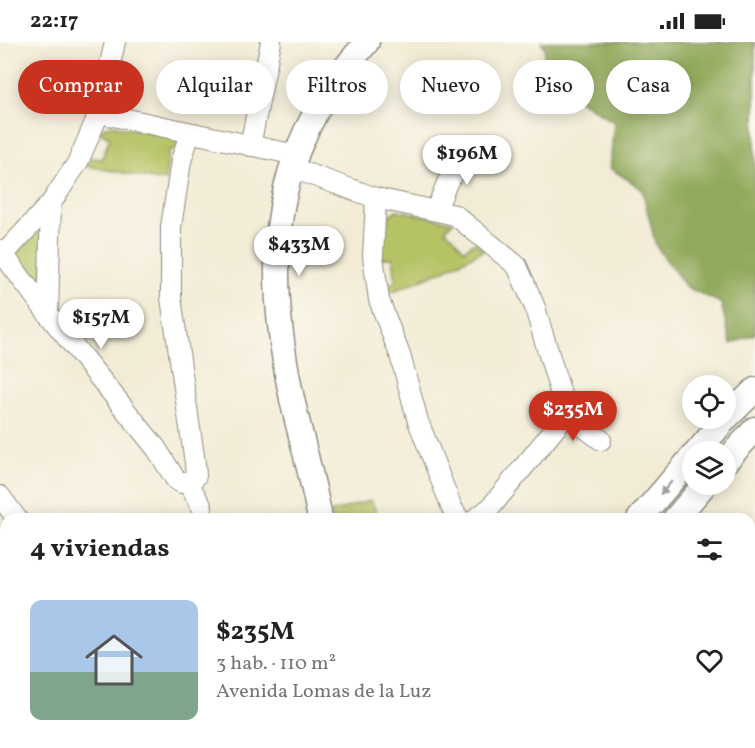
<!DOCTYPE html>
<html lang="es">
<meta charset="utf-8">
<style>
:root{--surface:#fff;--page:#f2f2f2;--text:#222;--muted:#767676;--accent:#c8321e}
body{margin:0;font-family:Vollkorn,serif;background:var(--page);color:var(--text);height:100vh;display:flex;flex-direction:column;font-size:22px;white-space:nowrap}
*{box-sizing:border-box;margin:0}
p{font-size:20px;color:var(--muted)}
.icon{flex:none;width:33px;height:33px;fill:none;stroke:currentColor;stroke-width:2;stroke-linecap:round;stroke-linejoin:round}
.map{position:relative;flex:1;overflow:hidden}
.sheet{position:absolute;left:0px;top:471px;width:756px;height:236px;display:flex;flex-direction:column;background:var(--surface);border-radius:18px 18px 0 0;box-shadow:0 3px 15px #0003}
.sheet>*{flex:none}
.top-card{position:absolute;left:18px;top:18px;width:720px;height:54px;display:flex;gap:12px}
.tools{position:absolute;left:682px;top:333px;display:grid;gap:12px}
.tools a{display:grid;place-items:center;width:54px;height:54px;border-radius:50%;background:var(--surface);box-shadow:0 3px 15px #0003;font-size:30px}
.price{position:absolute;translate:-50% -51px;padding:0 14px;border-radius:21px;background:#fff;color:#222;font-size:20px;line-height:39px;filter:drop-shadow(0 2px 3px #0008)}
.price::after{content:'';position:absolute;left:50%;top:36px;width:18px;height:14px;margin-left:-9px;background:inherit;clip-path:polygon(0 0,100% 0,50% 100%)}
.price.selected{background:var(--accent);color:#fff}
ul{padding:0;list-style:none}
li{display:flex;align-items:center;gap:18px;height:150px;padding:0 30px}
li span{display:grid;place-items:center;flex:none;width:168px;height:120px;border-radius:12px;color:#555}
li>.icon{margin-inline-start:auto}
span .icon{width:72px;height:72px;fill:#fffc;stroke-width:1}
li b{font-size:26px}
h2{display:flex;justify-content:space-between;align-items:center;height:72px;padding:0 30px;font-size:26px}
.chip{padding:0 21px;border-radius:27px;background:var(--surface);box-shadow:0 3px 15px #0003;font-size:21px;line-height:54px}
.chip.selected{background:var(--accent);color:#fff}
.status{display:flex;justify-content:space-between;align-items:center;height:42px;padding:0 30px;background:var(--surface);direction:ltr}
.status svg{height:16px;fill:currentColor}
.map>svg:first-child{display:block}
</style>
<div class="status"><b>22:17</b><svg viewBox="0 0 49 12"><path d="M0 12V9h3v3zM5 12V6h3v6zM10 12V3h3v9zM15 12V0h3v12zM26 1h20v11H26zM47 4h2v5h-2z"/></svg></div>
<div class="map">
<svg width="755" height="706" viewBox="0 0 755 706">
<rect width="100%" height="100%" fill="#fbf7ec"/>
<filter id="ink" filterUnits="userSpaceOnUse"><feTurbulence type="fractalNoise" baseFrequency=".0167" numOctaves="2"/><feDisplacementMap in="SourceGraphic" scale="12" xChannelSelector="R" yChannelSelector="G"/><feConvolveMatrix kernelMatrix="1 2 1 2 8 2 1 2 1" color-interpolation-filters="sRGB"/></filter>
<filter id="wash" filterUnits="userSpaceOnUse"><feTurbulence type="fractalNoise" baseFrequency=".008" numOctaves="4" result="noise"/><feDisplacementMap in="SourceGraphic" scale="24" xChannelSelector="R" yChannelSelector="G"/><feGaussianBlur stdDeviation="1.35" result="paint"/><feColorMatrix in="noise" values="0 0 0 0 0 0 0 0 0 0 0 0 0 0 0 0 0 1.4 0 .05"/><feComposite in="paint" operator="in"/></filter>
<g filter="url(#wash)">
<rect width="100%" height="100%" fill="#f2ecd6"/>
<g fill="#b6c365" stroke="#707748" stroke-width="1.5">
<polygon points="110,83 178,95 181,109 169,108 165,139 87,124 90,116 102,117 110,95 99,90 101,87"/>
<path d="M397,168L453,180L445,188L453,194L464,208L475,200L484,208L444,228L386,252L383,244L396,240L393,216H378C381,194 376,180 397,168Z"/>
<polygon points="42,182 44,252 15,215 16,209"/>
<polygon points="371,458 379,477 331,477 330,471"/>
</g>
<polygon fill="#90a95a" stroke="#5e6a42" stroke-width="1.5" points="541,0 755,0 755,292 731,302 721,261 686,245 656,204 642,147 610,126 614,80 542,34 545,6"/>
</g>
<g filter="url(#ink)">
<g fill="none" stroke-linecap="round" stroke-linejoin="round">
<defs>
<g id="minor">
<polyline points="99,71 296,113"/>
<polyline points="250,104 271,0"/>
<polyline points="292,126 376,156 455,173 517,224 534,263 567,372 490,466 475,477"/>
<polyline points="376,156 373,214 379,258 400,313 418,379 452,466 459,477"/>
<polyline points="436,168 447,141 471,106"/>
<polyline points="0,208 48,272 156,406 176,438 182,441 193,438 196,434 195,421 171,256 171,185 181,119 190,91"/>
<polyline points="4,212 51,161 78,120 99,71 115,0"/>
<polyline points="48,272 51,161"/>
<polyline points="567,372 601,398"/>
<polyline points="188,441 202,465"/>
<polyline points="0,454 17,477"/>
<polyline points="0,517 6,511"/>
<polyline points="0,577 6,571"/>
<polyline points="0,650 6,656"/>
<polyline points="52,700 58,706"/>
</g>
<g id="tertiary">
<polyline points="726,376 755,348"/>
<polyline points="697,410 726,376"/>
<polyline points="726,419 755,387"/>
<path d="M320,477C313,437 301,397 292,357C278,291 270,212 286,146C299,91 330,41 367,0"/>
<polyline points="639,477 693,414"/>
<polyline points="675,477 705,442"/>
</g>
</defs>
<use href="#minor" stroke="#8e8c80" stroke-width="22"/>
<use href="#tertiary" stroke="#8e8c80" stroke-width="27"/>
<use href="#minor" stroke="#fff" stroke-width="20"/>
<use href="#tertiary" stroke="#fff" stroke-width="24"/>
</g>
<defs><path id="oneway-solid" d="M-6-.8H1V-3.2L6.5 0L1 3.2V.8H-6Z" transform="scale(1.5)"/></defs>
<use fill="#a0a0a0" href="#oneway-solid" transform="translate(666 446) rotate(131)"/>
</g>
</svg>
<div class="tools">
<a><svg class="icon" aria-label="locate" viewBox="0 0 24 24"><circle cx="12" cy="12" r="6"/><path d="M12 2v4M12 18v4M2 12h4M18 12h4"/></svg></a>
<a><svg class="icon" aria-label="layers" viewBox="0 0 24 24"><path d="M12 4l9 5-9 5-9-5zM3 14l9 5 9-5"/></svg></a>
</div>
<b class="price" style="left:467px;top:144px">$196M</b>
<b class="price" style="left:299px;top:235px">$433M</b>
<b class="price" style="left:101px;top:308px">$157M</b>
<b class="price selected" style="left:573px;top:400px">$235M</b>
<div class="top-card">
<a class="chip selected">Comprar</a>
<a class="chip">Alquilar</a>
<a class="chip">Filtros</a>
<a class="chip">Nuevo</a>
<a class="chip">Piso</a>
<a class="chip">Casa</a>
</div>
<section class="sheet">
<h2>4 viviendas<svg class="icon" aria-label="filters" viewBox="0 0 24 24"><path d="M4 7h16M4 17h16"/><circle cx="9" cy="7" r="2"/><circle cx="15" cy="17" r="2"/></svg></h2>
<ul>
<li><span style="background:linear-gradient(#a9c7e8 60%,#7fa58c 0)"><svg class="icon" aria-label="home" viewBox="0 0 24 24"><path d="M3 11l9-7 9 7M6 9v11h12V9"/></svg></span><div><b>$235M</b><p>3 hab. · 110 m²</p><p>Avenida Lomas de la Luz</p></div><svg class="icon" aria-label="heart" viewBox="0 0 24 24"><path d="M12 20l-8-8c-3-5 5-10 8-4 3-6 11-1 8 4z"/></svg></li>
</ul>
</section>
</div>
